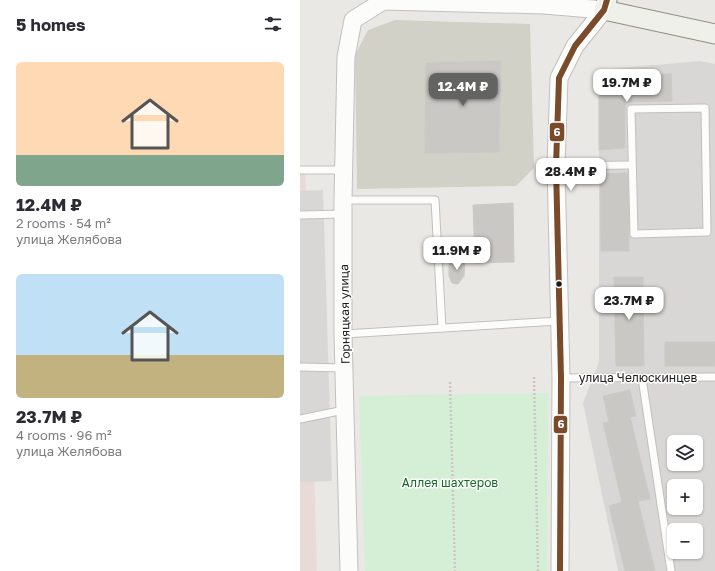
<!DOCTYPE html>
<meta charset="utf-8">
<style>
:root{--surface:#fff;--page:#f2f2f3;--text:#2b2b33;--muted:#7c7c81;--accent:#636361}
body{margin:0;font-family:"Golos Text",sans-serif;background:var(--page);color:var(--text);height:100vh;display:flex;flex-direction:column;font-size:15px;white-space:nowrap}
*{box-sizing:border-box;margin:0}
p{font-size:13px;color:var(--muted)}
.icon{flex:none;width:22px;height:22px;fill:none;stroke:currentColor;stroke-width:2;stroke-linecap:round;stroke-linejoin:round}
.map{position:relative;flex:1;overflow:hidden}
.side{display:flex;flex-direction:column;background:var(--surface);width:300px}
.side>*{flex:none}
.controls{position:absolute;left:367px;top:435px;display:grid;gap:8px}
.controls a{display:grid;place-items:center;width:36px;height:36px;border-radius:6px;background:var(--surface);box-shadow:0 1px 3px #0004;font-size:20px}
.price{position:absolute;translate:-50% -34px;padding:0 9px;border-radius:8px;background:#fff;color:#222;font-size:13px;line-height:26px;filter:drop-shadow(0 1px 2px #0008)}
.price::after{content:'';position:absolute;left:50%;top:24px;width:12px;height:9px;margin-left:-6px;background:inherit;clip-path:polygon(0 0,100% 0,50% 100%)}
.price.on{background:var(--accent);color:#fff}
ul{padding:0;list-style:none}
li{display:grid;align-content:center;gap:8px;height:212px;padding:0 16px}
li span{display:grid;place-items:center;height:124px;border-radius:6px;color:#555}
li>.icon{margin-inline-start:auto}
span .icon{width:72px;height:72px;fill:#fffc;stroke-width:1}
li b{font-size:17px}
h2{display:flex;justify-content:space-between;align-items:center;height:48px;padding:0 16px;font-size:17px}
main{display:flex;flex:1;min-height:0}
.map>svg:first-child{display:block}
</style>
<main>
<section class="side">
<h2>5 homes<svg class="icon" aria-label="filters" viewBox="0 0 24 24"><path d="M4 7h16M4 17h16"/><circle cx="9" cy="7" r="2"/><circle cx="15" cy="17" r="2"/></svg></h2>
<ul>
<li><span style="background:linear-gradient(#ffd9b3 75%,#7fa58c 0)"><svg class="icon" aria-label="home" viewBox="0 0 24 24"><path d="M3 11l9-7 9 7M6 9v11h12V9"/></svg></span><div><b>12.4M ₽</b><p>2 rooms · 54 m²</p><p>улица Желябова</p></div></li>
<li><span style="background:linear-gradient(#bfe0f5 65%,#c2b280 0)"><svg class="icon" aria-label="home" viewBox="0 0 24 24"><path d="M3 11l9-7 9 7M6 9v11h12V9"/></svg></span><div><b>23.7M ₽</b><p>4 rooms · 96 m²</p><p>улица Желябова</p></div></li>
</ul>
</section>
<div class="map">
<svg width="415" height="571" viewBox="0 0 415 571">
<rect width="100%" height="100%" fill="#eae8e4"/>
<path fill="#d9d7d5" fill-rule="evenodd" d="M400,61L415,64V571H318L283,403L299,362V70ZM374,442H396V464H374ZM374,486H396V508H374ZM374,530H396V552H374Z"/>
<polygon fill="#e7dad7" points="0,168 5,168 17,571 0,571"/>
<polygon fill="#d8d7d5" points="23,190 32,481 0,482 0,191"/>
<polygon fill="#d1d1c7" points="95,20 230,24 234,168 216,186 57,189 55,55 68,30"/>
<polygon fill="#d5eed6" points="248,393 247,571 65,571 59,396"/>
<g fill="#cac8c5" stroke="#cccac6">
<polygon points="201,61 199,152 125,153 126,63"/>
<polygon points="313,74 371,74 372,101 325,102 325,148 299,150 299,89"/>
<polygon points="328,173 329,251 301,251 300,174"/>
<polygon points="213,203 214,262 175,263 173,205"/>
<polygon points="149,260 165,260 164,276 158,284 152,283 149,276"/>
<polygon points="314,277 343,277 344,366 316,366"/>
<rect x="365" y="342" width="50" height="24"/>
<polygon points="330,390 336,416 330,417 350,499 338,501 355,571 325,571 309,506 322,502 303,423 309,422 303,396"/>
</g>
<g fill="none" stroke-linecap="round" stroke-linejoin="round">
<defs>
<g id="service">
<polygon points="405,108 407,232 334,234 331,109"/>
<polyline points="257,166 332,165"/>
<polyline points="0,170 44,170"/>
<polyline points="43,200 135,200 142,328"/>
<polyline points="0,215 43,214"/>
<polyline points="44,334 259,321"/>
<polyline points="0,367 44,368"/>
<polyline points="261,378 415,377"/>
<polyline points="342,378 371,571"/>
<polyline points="0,419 44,410"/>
</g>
<g id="tertiary">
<polyline points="49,571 43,334 43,200 46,57 53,20 83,1 244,5 304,10"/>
<polyline points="260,571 261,378 256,166 259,78 275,46 304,10"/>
</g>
<polyline id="secondary" points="307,0 304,10 415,34"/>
</defs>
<use href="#service" stroke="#c1c0be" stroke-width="9"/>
<use href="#tertiary" stroke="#c1c0be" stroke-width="19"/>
<use href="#secondary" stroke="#8e907f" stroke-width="21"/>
<g stroke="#cfc5c3" stroke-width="2.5" stroke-dasharray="2 2" stroke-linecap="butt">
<polyline points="234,377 238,571"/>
<polyline points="150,382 155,571"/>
</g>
<use href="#service" stroke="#fcfcfb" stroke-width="7"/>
<use href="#tertiary" stroke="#fcfcfb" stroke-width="17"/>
<use href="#secondary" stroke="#f0f0ea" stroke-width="19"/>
<defs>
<polyline id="bus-1" points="260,571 261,378 256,166 259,78 275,46 304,10 307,0"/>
</defs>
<use href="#bus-1" stroke="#fff" stroke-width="9"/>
<use href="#bus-1" stroke="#7a4b2a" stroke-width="6"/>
</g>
<circle fill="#1b1b1b" stroke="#fff" stroke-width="1.5" cx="259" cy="284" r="3.5"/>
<g text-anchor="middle" stroke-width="3" stroke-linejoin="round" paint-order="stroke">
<g font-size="12" fill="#1b1b1b" stroke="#fff">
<text transform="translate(45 314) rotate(-91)" y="4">Горняцкая улица</text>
<text x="338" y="382">улица Челюскинцев</text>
</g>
<g font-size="12" fill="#186b27" stroke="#fff">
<text x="150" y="487">Аллея шахтеров</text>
</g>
</g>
<g stroke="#fff" stroke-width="1.5">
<rect x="249" y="122" width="16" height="20" rx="4" fill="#7a4b2a"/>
<rect x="253" y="415" width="15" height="19" rx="4" fill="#7a4b2a"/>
</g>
<g font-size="11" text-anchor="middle" font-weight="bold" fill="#fff">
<text x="257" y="136">6</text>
<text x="261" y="428">6</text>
</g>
</svg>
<div class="controls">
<a><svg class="icon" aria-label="layers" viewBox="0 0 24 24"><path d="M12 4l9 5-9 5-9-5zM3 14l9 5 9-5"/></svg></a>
<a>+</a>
<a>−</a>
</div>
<b class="price" style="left:327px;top:103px">19.7M ₽</b>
<b class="price on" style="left:163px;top:107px">12.4M ₽</b>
<b class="price" style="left:271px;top:192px">28.4M ₽</b>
<b class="price" style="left:157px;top:271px">11.9M ₽</b>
<b class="price" style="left:329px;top:321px">23.7M ₽</b>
</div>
</main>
